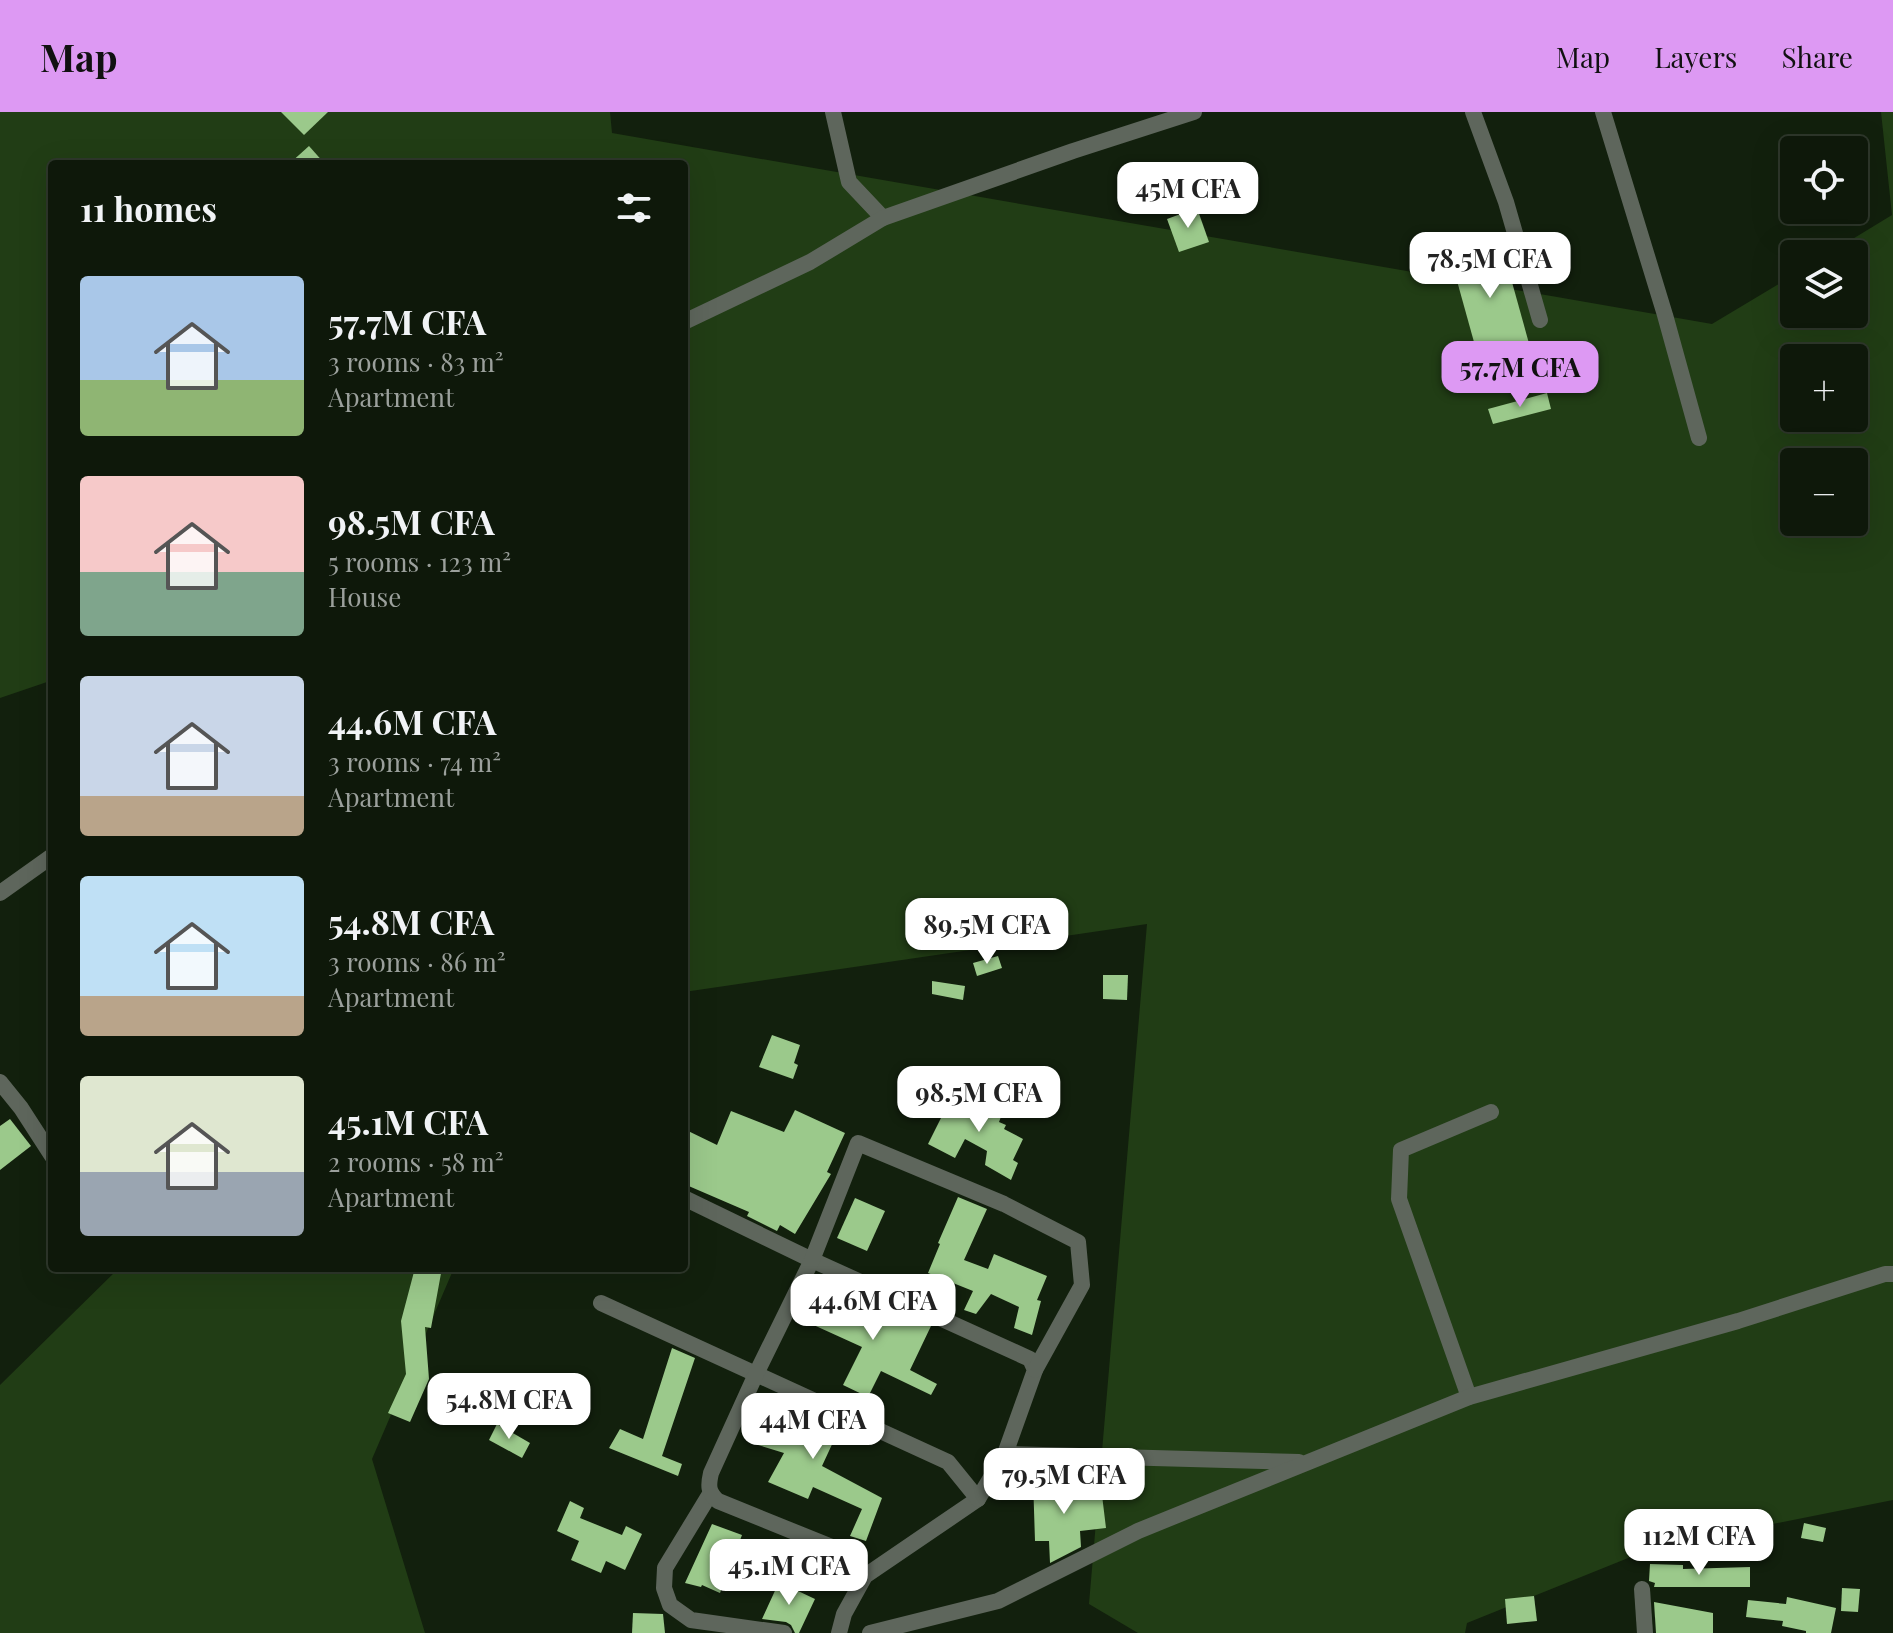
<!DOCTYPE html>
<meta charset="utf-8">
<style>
:root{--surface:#0e180a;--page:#172113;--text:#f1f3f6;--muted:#9ba09c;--line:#2e372b;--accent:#dd99f3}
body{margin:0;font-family:"Playfair Display",serif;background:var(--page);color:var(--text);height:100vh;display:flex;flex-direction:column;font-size:30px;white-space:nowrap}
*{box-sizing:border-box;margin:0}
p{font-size:26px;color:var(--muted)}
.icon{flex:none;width:44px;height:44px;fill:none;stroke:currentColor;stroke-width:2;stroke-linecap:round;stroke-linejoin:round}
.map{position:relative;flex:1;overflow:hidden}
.drawer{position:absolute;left:48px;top:48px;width:640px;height:1112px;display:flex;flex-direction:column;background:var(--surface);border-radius:8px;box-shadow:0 8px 32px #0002,0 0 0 2px var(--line)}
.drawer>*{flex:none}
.buttons{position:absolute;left:1780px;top:24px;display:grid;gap:16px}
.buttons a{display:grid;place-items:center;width:88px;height:88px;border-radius:8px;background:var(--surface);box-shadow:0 8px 32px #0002,0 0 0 2px var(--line);font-size:40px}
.price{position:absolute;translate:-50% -68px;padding:0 18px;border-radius:16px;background:#fff;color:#222;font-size:26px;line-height:52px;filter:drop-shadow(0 2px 4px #0008)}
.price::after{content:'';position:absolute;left:50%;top:48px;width:24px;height:18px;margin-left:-12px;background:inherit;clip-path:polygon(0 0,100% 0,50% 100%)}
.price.selected{background:var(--accent);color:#111}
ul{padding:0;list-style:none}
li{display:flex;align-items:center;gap:24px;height:200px;padding:0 32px}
li span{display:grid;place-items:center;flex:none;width:224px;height:160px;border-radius:8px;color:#555}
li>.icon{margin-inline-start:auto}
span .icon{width:96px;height:96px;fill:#fffc;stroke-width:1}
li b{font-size:34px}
h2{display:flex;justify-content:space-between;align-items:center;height:96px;padding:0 32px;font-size:34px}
header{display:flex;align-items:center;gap:48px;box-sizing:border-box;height:112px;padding:0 40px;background:var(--accent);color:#111}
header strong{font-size:38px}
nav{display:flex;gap:44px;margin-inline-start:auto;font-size:28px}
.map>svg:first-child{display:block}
</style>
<header>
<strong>Map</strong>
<nav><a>Map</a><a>Layers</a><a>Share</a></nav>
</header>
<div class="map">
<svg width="1893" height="1521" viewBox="0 0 1893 1521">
<rect width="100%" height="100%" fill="#12200d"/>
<g fill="#213d15" fill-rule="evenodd">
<path d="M0,0H610L612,21L1712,212L1794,163V202H1854V142H1828L1892,103L1881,0H1893V1388L1653,1436L1467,1511L1465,1521H1138L1089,1492L1147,812L684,880V52H52V576L47,570L0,586ZM1794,246H1854V306H1794ZM1794,350H1854V410H1794Z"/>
<polygon points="119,1156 454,1156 372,1347 425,1521 0,1521 0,1273"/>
</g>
<g fill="#9bc98b">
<polygon points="281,0 328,0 304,23"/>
<polygon points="309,34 325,52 289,52"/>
<polygon points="1197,96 1209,130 1179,140 1167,107"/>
<polygon points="1500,127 1530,235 1479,248 1449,140"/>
<polygon points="1547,281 1551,297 1493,312 1488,297"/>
<polygon points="998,844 1002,856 977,864 973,851"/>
<polygon points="1103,863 1128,863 1127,888 1103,887"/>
<polygon points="932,869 965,874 963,888 932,882"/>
<polygon points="772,923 800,933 794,951 798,953 793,967 759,955"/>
<polygon points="970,979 998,993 997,998 1002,1002 999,1010 1006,1013 1004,1017 1023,1027 1013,1048 1018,1051 1011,1068 985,1053 987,1039 965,1027 955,1046 928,1032 946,996 962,1003"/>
<polygon points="795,998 845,1021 827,1060 831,1062 795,1122 780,1113 777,1119 747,1104 749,1100 684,1072 684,1017 717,1033 731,999 784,1020"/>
<polygon points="10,1007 31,1034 0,1058 0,1014"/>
<polygon points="958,1085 987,1097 964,1148 988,1157 994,1142 1047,1164 1037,1188 1041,1189 1032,1223 1014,1216 1019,1195 991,1182 976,1202 964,1198 973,1179 928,1161 940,1132 938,1131"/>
<polygon points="855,1086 885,1099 867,1139 837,1126"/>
<polygon points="415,1156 442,1156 431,1216 425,1215 429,1267 410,1310 388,1301 406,1262 401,1209"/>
<polygon points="808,1182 852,1204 859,1188 906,1209 909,1204 931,1214 910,1258 937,1272 931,1283 881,1259 868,1285 843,1273 862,1235 796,1205"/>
<polygon points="672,1236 695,1246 662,1344 682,1352 678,1364 609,1336 620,1317 643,1327"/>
<polygon points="456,1275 480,1284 472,1307 448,1298"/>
<polygon points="779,1285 841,1313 822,1354 882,1386 866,1429 850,1424 862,1397 813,1375 808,1387 768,1370 784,1341 758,1333"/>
<polygon points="497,1312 530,1331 522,1346 489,1328"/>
<polygon points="1065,1366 1068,1387 1102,1383 1106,1416 1080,1419 1081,1435 1050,1451 1049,1429 1035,1429 1033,1367"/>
<polygon points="570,1389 584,1396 580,1406 622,1423 626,1414 642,1422 625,1458 606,1449 601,1461 571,1448 579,1429 557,1419"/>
<polygon points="1804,1411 1826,1416 1823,1430 1801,1426"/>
<polygon points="712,1412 742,1423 720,1481 702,1473 701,1475 685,1471"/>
<polygon points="1650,1452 1683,1453 1683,1457 1750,1455 1750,1475 1654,1475 1655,1471 1649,1469"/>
<polygon points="779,1470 815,1487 799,1521 795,1521 791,1513 786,1510 762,1507"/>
<polygon points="1842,1476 1860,1477 1858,1500 1841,1499"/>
<polygon points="1534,1484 1537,1509 1507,1512 1505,1487"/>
<polygon points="1787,1485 1836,1496 1831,1521 1806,1521 1806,1519 1782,1514 1783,1509 1746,1505 1748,1488 1786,1492"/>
<polygon points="1654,1490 1713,1501 1713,1521 1656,1521"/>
<polygon points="633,1501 663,1502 665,1521 632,1521"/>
</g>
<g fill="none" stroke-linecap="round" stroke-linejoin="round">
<g stroke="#5e665c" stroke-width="16">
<polyline points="833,0 849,70 883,106"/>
<polyline points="1473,0 1506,90 1540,208"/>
<polyline points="1603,0 1665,203 1699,326"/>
<polyline points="684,210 810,150 883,106 1073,39 1194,0"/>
<polyline points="0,781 52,744"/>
<polyline points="0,970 21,996 52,1044"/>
<polyline points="684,1086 812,1148 1030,1247 1035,1258 1005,1342 978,1387 865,1464 844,1502 839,1521"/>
<polyline points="601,1191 948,1350 978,1387"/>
<polyline points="1469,1285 1399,1087 1401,1038 1491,1000"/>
<polyline points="1005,1342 1299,1350"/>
<polyline points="710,1382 665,1456 664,1476 670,1493 691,1508 784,1521"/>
<path d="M865,1464L844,1440L718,1389C708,1380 708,1374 711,1361L756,1262L812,1148L858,1031L1004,1092L1078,1130L1082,1173L1035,1258"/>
<polyline points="1642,1477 1645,1521"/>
<polyline points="870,1521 998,1489 1138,1419 1469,1285 1738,1209 1885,1162 1893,1162"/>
</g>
</g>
</svg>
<div class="buttons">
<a><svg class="icon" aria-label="locate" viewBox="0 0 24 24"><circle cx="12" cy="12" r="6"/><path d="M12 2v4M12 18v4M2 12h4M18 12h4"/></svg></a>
<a><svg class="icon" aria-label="layers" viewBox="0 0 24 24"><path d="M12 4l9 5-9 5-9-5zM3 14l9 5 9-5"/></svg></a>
<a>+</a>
<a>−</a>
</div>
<b class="price" style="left:1188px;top:118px">45M CFA</b>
<b class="price" style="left:1490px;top:188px">78.5M CFA</b>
<b class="price selected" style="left:1520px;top:297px">57.7M CFA</b>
<b class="price" style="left:987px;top:854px">89.5M CFA</b>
<b class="price" style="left:979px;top:1022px">98.5M CFA</b>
<b class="price" style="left:873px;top:1230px">44.6M CFA</b>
<b class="price" style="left:509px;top:1329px">54.8M CFA</b>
<b class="price" style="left:813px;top:1349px">44M CFA</b>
<b class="price" style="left:1064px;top:1404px">79.5M CFA</b>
<b class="price" style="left:1699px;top:1465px">112M CFA</b>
<b class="price" style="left:789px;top:1495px">45.1M CFA</b>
<section class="drawer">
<h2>11 homes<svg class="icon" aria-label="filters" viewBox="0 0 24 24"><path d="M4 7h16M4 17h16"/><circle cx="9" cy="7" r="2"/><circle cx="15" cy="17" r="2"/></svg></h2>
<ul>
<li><span style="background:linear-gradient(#a9c7e8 65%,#8fb573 0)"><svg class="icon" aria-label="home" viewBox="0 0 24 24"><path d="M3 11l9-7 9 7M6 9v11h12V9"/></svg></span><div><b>57.7M CFA</b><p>3 rooms · 83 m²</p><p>Apartment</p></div></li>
<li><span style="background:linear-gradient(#f6c9c9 60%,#7fa58c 0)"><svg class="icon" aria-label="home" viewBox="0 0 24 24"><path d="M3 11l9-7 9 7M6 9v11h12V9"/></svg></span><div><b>98.5M CFA</b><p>5 rooms · 123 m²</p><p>House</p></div></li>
<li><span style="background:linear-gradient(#c9d6e8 75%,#b9a48a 0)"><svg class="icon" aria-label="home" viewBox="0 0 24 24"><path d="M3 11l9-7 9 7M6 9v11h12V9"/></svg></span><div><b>44.6M CFA</b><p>3 rooms · 74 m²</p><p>Apartment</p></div></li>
<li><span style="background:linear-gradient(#bfe0f5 75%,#b9a48a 0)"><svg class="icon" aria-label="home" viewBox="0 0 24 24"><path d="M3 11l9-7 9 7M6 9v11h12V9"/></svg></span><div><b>54.8M CFA</b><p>3 rooms · 86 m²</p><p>Apartment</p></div></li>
<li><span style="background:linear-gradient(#dfe7d0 60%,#9aa5b1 0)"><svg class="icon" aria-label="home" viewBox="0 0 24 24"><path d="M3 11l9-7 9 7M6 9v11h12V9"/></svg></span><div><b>45.1M CFA</b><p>2 rooms · 58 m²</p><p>Apartment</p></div></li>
</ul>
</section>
</div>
